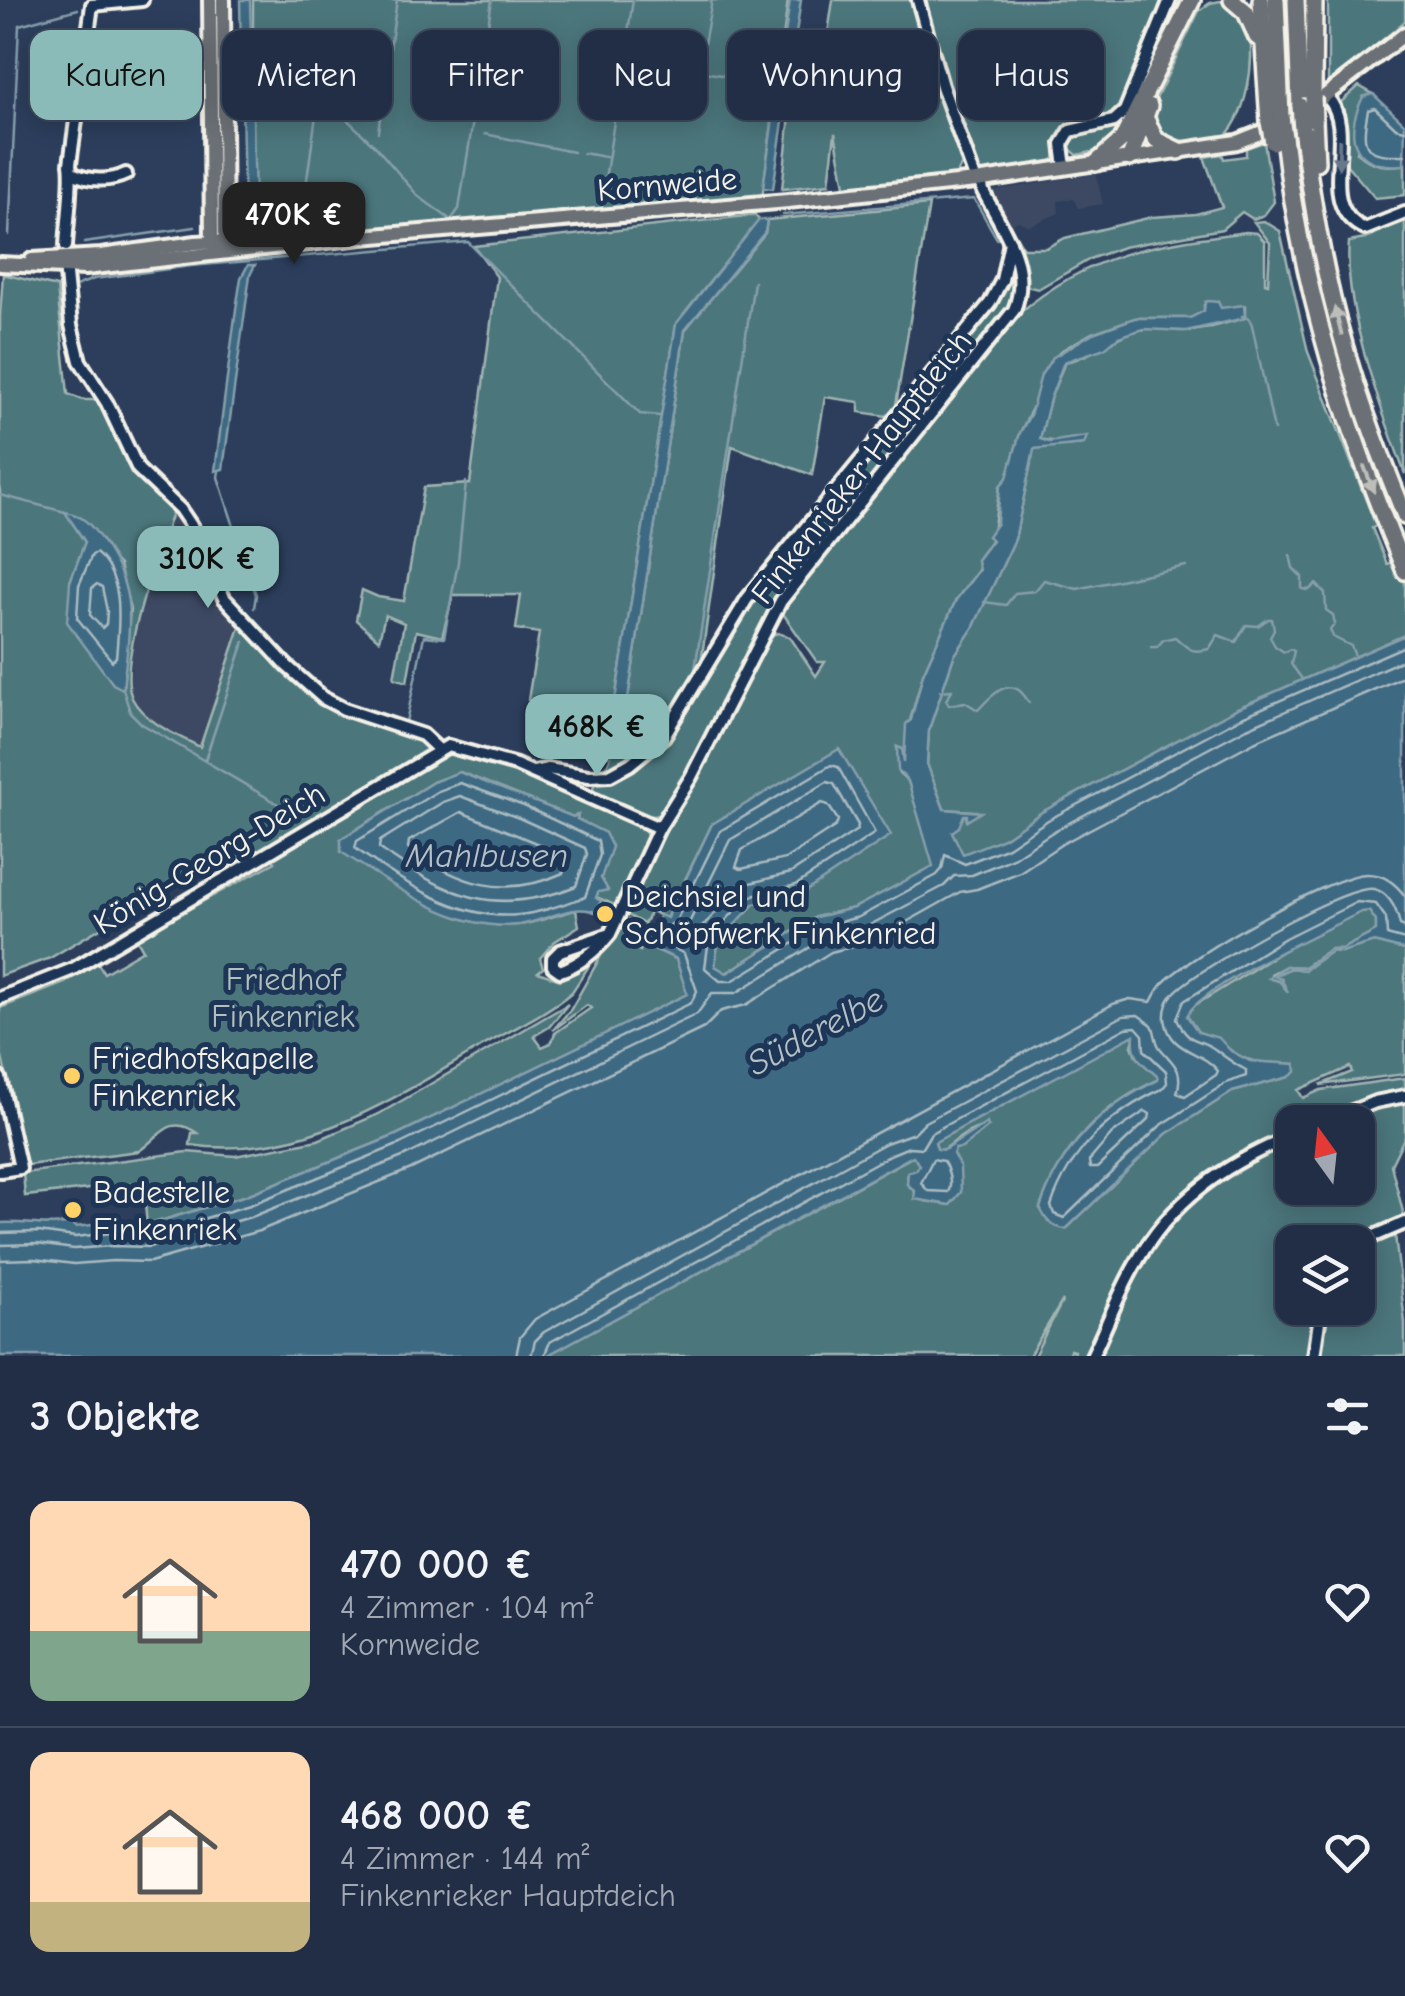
<!DOCTYPE html>
<html lang="de">
<meta charset="utf-8">
<style>
:root{--surface:#212e45;--page:#2d3a50;--text:#f1f3f6;--muted:#a2a8b3;--line:#3e4a5e;--accent:#8bbbb9}
body{margin:0;font-family:"Comic Neue",sans-serif;background:var(--page);color:var(--text);height:100vh;display:flex;flex-direction:column;font-size:38px;white-space:nowrap}
*{box-sizing:border-box;margin:0}
p{font-size:32px;color:var(--muted)}
.icon{flex:none;width:55px;height:55px;fill:none;stroke:currentColor;stroke-width:2;stroke-linecap:round;stroke-linejoin:round}
.map{position:relative;height:1356px;overflow:hidden}
.details{display:flex;flex-direction:column;background:var(--surface);flex:1}
.details>*{flex:none}
.hud{position:absolute;left:30px;top:30px;width:1345px;height:90px;display:flex;gap:20px}
.needle{width:65px;rotate:345deg}
.buttons{position:absolute;left:1275px;top:1105px;display:grid;gap:20px}
.buttons a{display:grid;place-items:center;width:100px;height:100px;border-radius:20px;background:var(--surface);box-shadow:0 5px 25px #0003,0 0 0 2px var(--line);font-size:50px}
.price{position:absolute;translate:-50% -85px;padding:0 22px;border-radius:20px;background:var(--accent);color:#111;font-size:32px;line-height:65px;filter:drop-shadow(0 2px 5px #0008)}
.price::after{content:'';position:absolute;left:50%;top:60px;width:30px;height:22px;margin-left:-15px;background:inherit;clip-path:polygon(0 0,100% 0,50% 100%)}
.price.active{background:#222;color:#fff}
ul{padding:0;list-style:none}
li{display:flex;align-items:center;gap:30px;height:250px;padding:0 30px}
li+li{border-top:2px solid var(--line)}
li span{display:grid;place-items:center;flex:none;width:280px;height:200px;border-radius:20px;color:#555}
li>.icon{margin-inline-start:auto}
span .icon{width:120px;height:120px;fill:#fffc;stroke-width:1}
li b{font-size:42px}
h2{display:flex;justify-content:space-between;align-items:center;height:120px;padding:0 30px;font-size:42px}
.chip{padding:0 35px;border-radius:20px;background:var(--surface);box-shadow:0 5px 25px #0003,0 0 0 2px var(--line);font-size:35px;line-height:90px}
.chip.active{background:var(--accent);color:#111}
.map>svg:first-child{display:block}
</style>
<div class="map">
<svg width="1405" height="1356" viewBox="0 0 1405 1356">
<rect width="100%" height="100%" fill="#2c3e5c"/>
<filter id="ink" filterUnits="userSpaceOnUse"><feTurbulence type="fractalNoise" baseFrequency=".01" numOctaves="2"/><feDisplacementMap in="SourceGraphic" scale="20" xChannelSelector="R" yChannelSelector="G"/><feConvolveMatrix kernelMatrix="1 2 1 2 8 2 1 2 1" color-interpolation-filters="sRGB"/></filter>
<g filter="url(#ink)">
<g fill="#3d4963">
<polygon points="1096,174 1103,204 1078,208 1074,199 1058,201 1059,213 1029,226 1018,221 1010,225 991,191"/>
<polygon points="173,510 188,530 186,539 196,543 217,594 241,624 200,748 147,717 130,694 133,633"/>
</g>
<g fill="#4c767b" stroke="#a0b4b2" stroke-width="2.5" fill-rule="evenodd">
<polygon points="253,0 788,0 762,199 371,230 268,231 253,188"/>
<polygon points="833,0 914,0 966,157 955,177 846,191 835,133 829,184 782,189 795,68 822,73"/>
<path d="M921,0H1166L1125,103C1108,125 1087,118 1064,128L1057,157L1048,164L984,174L977,170L945,84Z"/>
<polygon points="1328,0 1405,0 1405,21 1328,88"/>
<path d="M1220,1L1231,3C1237,11 1245,20 1248,30C1257,56 1246,126 1219,140C1209,145 1198,143 1189,142C1164,138 1149,133 1154,103L1199,11L1210,3Z"/>
<path d="M1359,86L1373,94L1363,97L1357,152C1371,166 1387,168 1405,164V195L1375,198L1347,165L1341,102Z"/>
<polygon points="1125,121 1102,150 1077,155 1069,148 1071,136"/>
<polygon points="1264,142 1274,202 1264,215 1253,219 1242,212 1222,229 1123,247 1092,258 1038,289 1026,286 1022,257 1009,231 1012,229 1023,248 1046,248 1065,238 1152,217 1196,214 1222,207 1204,157 1222,154 1224,159 1246,156 1246,148"/>
<polygon points="929,205 894,417 859,412 859,402 825,397 812,475 732,446 699,677 664,736 603,776 624,724 685,330 765,233 767,220"/>
<polygon points="755,215 759,220 752,231 676,325 612,719 528,700 539,633 516,629 521,595 453,595 442,637 416,631 407,682 394,678 404,623 385,615 379,640 356,620 362,590 378,597 404,601 424,487 470,484 497,277 474,246"/>
<path d="M1405,219V474C1381,410 1343,308 1349,242L1365,239Z"/>
<path d="M1264,221L1280,231L1308,352L1376,526L1372,528L1387,564L1405,558V635L1238,708L1042,812L1004,838L963,855L952,832L964,815L966,814L967,820L975,811L944,809L927,764L929,729L954,656L973,628L1015,539L1034,448L1083,444C1068,441 1054,443 1040,439L1050,399L1065,362C1095,356 1116,334 1144,329C1158,326 1169,331 1183,331C1205,331 1224,323 1245,318V306L1221,309L1218,302L1204,305V311L1190,318H1135L1092,333L1059,352L1020,433L1007,478L1000,486L992,539L977,560L979,569L956,600L923,674L910,721L904,763L902,749L897,747L899,773L908,781L934,866L854,908L816,917L726,973L715,966L718,943L754,904L800,895L712,824L666,919L651,911L644,924L624,913L628,906L635,909L638,904L631,900L652,852L768,636L778,633L790,637L816,676L825,662H817L784,615L782,605L1017,315C1091,252 1152,244 1246,232L1257,233L1265,242V283L1268,284L1270,243L1254,222Z"/>
<polygon points="1011,254 1016,283 1009,312 761,628 692,764 661,814 645,818 590,794 597,779 647,756 756,592 991,311 1006,281"/>
<path d="M3,274L57,287L68,394L83,400H97L129,468L173,510C160,549 116,662 132,698C144,722 178,736 200,747L241,624L316,697L425,740L428,747L425,754L232,869L222,855L50,958L0,976V316ZM66,513L119,565L130,609L123,689L70,582L85,542Z"/>
<path d="M448,751L508,765L642,824L649,840L617,906L596,897L598,892L607,890L601,878L605,833L577,819V815L573,817L460,772L433,782L341,839C392,880 445,930 516,925C537,924 556,914 576,910L579,926L554,942L540,958L543,968L538,972L560,980L587,965L589,966L572,992C546,1014 510,1030 481,1047C390,1101 300,1161 190,1145L192,1133H197C169,1113 160,1137 139,1151L27,1165L0,1049V1008L65,983L97,962L104,973L143,950L136,938L275,862L271,856Z"/>
<path d="M1369,911L1376,921V931L1342,949H1331L1304,967L1286,966L1271,974V979L1279,981L1281,979L1273,976L1291,968L1305,970L1331,951L1341,952L1374,942L1405,950V1074L1320,1085L1352,1072L1350,1067L1298,1090L1303,1098L1321,1090L1405,1078V1089C1366,1096 1331,1122 1292,1122V1131C1228,1160 1168,1195 1131,1258C1113,1289 1103,1325 1085,1356H1073L1074,1351L1070,1350L1068,1356H1034L1063,1300L1029,1356H546L914,1156L919,1165L917,1170L908,1172L907,1184L925,1201L950,1205L961,1192L953,1154L955,1149L987,1127C972,1126 956,1141 943,1150L937,1149L935,1142L1135,1034L1132,1046L1136,1056L1158,1076V1080C1101,1105 1060,1149 1040,1208L1066,1229L1166,1134L1232,1092L1289,1077L1295,1064C1279,1063 1260,1064 1246,1059C1224,1050 1224,1039 1198,1032L1187,1016L1189,1009L1289,947L1361,912Z"/>
<polygon points="629,920 642,928 630,951 634,948 640,951 644,944 676,959 688,994 396,1135 247,1195 147,1225 143,1183 25,1196 23,1173 187,1152 235,1156 318,1140 379,1114 568,1004 549,1027 534,1036 542,1047 551,1043 555,1033 591,1008 587,1005 553,1030 571,1009 615,931 618,932 623,923 627,925"/>
<path d="M1405,1101V1136L1391,1165L1405,1220L1352,1242H1292V1308H1318L1310,1356H1096C1124,1294 1152,1226 1211,1186C1237,1169 1264,1156 1292,1143V1188H1358V1122H1339L1377,1107Z"/>
<polygon points="1395,1235 1405,1323 1405,1356 1320,1356 1328,1308 1358,1308 1358,1250"/>
</g>
<g fill="#3d6983" stroke="#869fab" stroke-width="2.5">
<polygon points="240,0 250,0 255,200 244,202"/>
<polygon points="790,0 801,0 773,189 763,188"/>
<path d="M1373,94L1405,124L1404,165C1355,169 1342,139 1363,97Z"/>
<polygon points="759,220 767,220 765,232 685,330 624,724 610,757 599,751 612,719 676,324"/>
<polygon points="248,265 255,265 250,275 223,469 215,471 236,309 241,278"/>
<path d="M1208,301L1218,302L1221,308L1244,305L1245,318L1186,331L1143,329L1118,337L1105,348L1064,362L1050,399L1040,439L1049,442L1087,436L1084,444L1034,449L1015,539L973,628L954,656L929,729L927,764L944,809L981,812L967,821V815H964L959,827L952,832L963,854L1004,838L1042,812L1238,708L1405,635V950L1374,942L1341,952L1332,951L1305,970L1290,968L1274,976L1281,979L1288,992L1279,981L1269,978L1286,966L1305,967L1330,949H1342L1376,931V921L1369,911L1361,912C1328,929 1199,987 1187,1016L1198,1032L1219,1038L1231,1051L1250,1061L1295,1064L1296,1072L1289,1077L1232,1092L1166,1134L1066,1229C1051,1227 1046,1221 1040,1208C1060,1148 1101,1107 1158,1080L1157,1076C1140,1061 1132,1057 1134,1035L935,1142L937,1149L944,1150L987,1123L988,1127L962,1148L955,1149L953,1154L960,1167L961,1192L950,1205L914,1199L915,1191L907,1184L908,1172L916,1170L919,1165L913,1156L546,1356H0V1223C23,1221 52,1228 71,1223L75,1227L109,1223L147,1225L247,1195L396,1135L687,994L676,959L644,944L660,915L667,918L712,824L839,749L891,835L800,895L754,904L718,943L715,966L727,973L816,917L854,908L933,866L908,781L898,770L897,747L902,749L904,762L906,724L911,720L923,674L956,600L979,570L977,560L992,540L988,536L997,523L1000,486L1007,478L1020,433L1031,413L1041,375L1052,358L1093,333L1135,318H1190L1204,311L1205,302Z"/>
<path d="M65,512C83,515 91,525 101,539C140,593 129,627 123,689L113,684L67,622L70,582L85,542Z"/>
<path d="M459,772L573,817L578,815L577,819L605,833L612,847L601,878L608,890L598,892L596,898L601,901L595,912C571,903 544,922 519,925C454,932 394,885 341,852V839L433,782Z"/>
</g>
<g fill="none" stroke-linecap="round" stroke-linejoin="round">
<g stroke="#abbbc0" stroke-width="2.5">
<path d="M1405,130L1396,128L1375,108L1368,110C1360,149 1365,156 1405,155"/>
<path d="M96,553C125,577 119,623 116,657L112,661L77,618L79,585L92,555Z"/>
<polygon points="97,584 102,587 107,611 106,624 102,628 90,615 92,588"/>
<polygon points="827,782 834,784 858,825 857,830 791,873 742,885 701,928 695,941 685,938 684,933 730,840"/>
<path d="M460,783L524,806L598,841L600,855L585,897C564,904 540,913 518,915C460,921 399,880 355,848L357,841L438,791Z"/>
<path d="M460,796L519,818L585,848L587,854L576,886C496,918 446,896 379,848L380,841L443,802Z"/>
<polygon points="822,803 828,805 838,820 836,826 785,859 741,869 736,867 742,850"/>
<path d="M461,812L565,855L567,859L563,873C504,900 459,884 408,848L409,841Z"/>
<polygon points="1145,1111 1150,1114 1149,1119 1097,1168 1090,1168 1089,1161 1112,1134"/>
<path d="M933,1159L943,1161C948,1168 953,1185 948,1192L928,1191L921,1183Z"/>
<polyline points="0,1233 39,1232 75,1237 111,1233 148,1235 250,1205 400,1144 691,1003 697,991 684,954 662,942 660,937 664,929 676,921 720,831 831,765 838,767 875,833 796,885 748,897 709,938 705,968 720,981 732,981 820,927 859,917 937,875 942,869 945,855 965,864 1008,847 1048,820 1242,717 1405,646"/>
<polyline points="0,1245 37,1244 74,1249 112,1246 149,1247 254,1216 405,1156 697,1014 712,993 736,993 825,938 864,928 944,886 954,876 972,875 1013,858 1054,831 1247,728 1405,659"/>
<polyline points="0,1260 34,1259 74,1264 113,1261 150,1262 259,1231 411,1169 704,1028 721,1011 746,1005 831,952 871,942 960,892 977,889 1020,872 1062,844 1254,742 1405,676"/>
<path d="M516,1356L520,1337L535,1319L1113,1004L1130,999L1151,1002C1154,996 1158,988 1163,983C1189,956 1332,874 1367,874C1384,874 1395,883 1405,896"/>
<path d="M531,1356L535,1341L544,1332L886,1143L914,1133L925,1122L1123,1016L1138,1015L1152,1025C1156,1033 1155,1042 1160,1048C1174,1065 1184,1069 1177,1093L1185,1096L1216,1075L1218,1071C1201,1049 1170,1054 1165,1019C1164,1009 1168,998 1176,991C1198,969 1347,883 1374,889C1390,893 1397,911 1400,925L1405,927"/>
<path d="M544,1356L550,1342L892,1154L909,1147L922,1148L931,1133L1126,1028L1136,1027L1143,1035L1144,1050L1166,1071L1167,1083L1162,1089C1110,1113 1069,1152 1051,1206L1054,1214L1064,1218L1160,1126L1226,1083L1246,1076V1070C1234,1064 1226,1058 1216,1050C1198,1036 1188,1046 1177,1018L1184,1001L1285,938L1357,902L1376,904L1386,918L1387,935L1405,940"/>
</g>
<g stroke="#869fab" stroke-width="2.5">
<polyline points="279,55 376,147 418,196 451,220 459,209 492,0"/>
<polyline points="638,61 751,80"/>
<polyline points="699,72 712,0"/>
<polyline points="378,132 397,0"/>
<polyline points="485,134 573,152"/>
<polyline points="583,153 606,157"/>
<polyline points="603,192 633,0"/>
<polyline points="250,201 250,209 258,224"/>
<polyline points="783,215 974,199 997,239"/>
<polyline points="301,222 318,101 323,97"/>
<polyline points="9,235 19,25 78,9"/>
<polyline points="84,243 195,227"/>
<polyline points="73,287 94,279 191,266 468,242 640,414 660,416"/>
<polyline points="1242,316 1249,318 1252,325 1274,430"/>
<polyline points="219,471 218,477 256,595 254,608"/>
<polyline points="0,495 65,512"/>
<polyline points="1290,555 1293,568 1302,577 1302,589 1309,590 1316,584 1325,593 1326,610 1333,615 1335,624 1330,630 1333,637 1351,646 1355,656"/>
<polyline points="984,602 1006,605 1015,593 1035,591 1044,580 1077,589 1186,566"/>
<path d="M1151,647H1157L1163,640L1175,637C1188,648 1190,654 1209,649L1218,635L1236,642L1246,625L1258,626L1268,619H1272L1274,629L1270,637L1275,646L1284,652L1290,649L1294,651L1291,664L1302,679"/>
<polyline points="695,669 754,282"/>
<polyline points="123,689 130,712 142,724 278,804"/>
<path d="M940,691L952,690L946,700L949,705L965,702L978,710C992,695 1012,671 1029,703"/>
<polyline points="406,722 424,636 444,638 458,562 466,482"/>
<polyline points="205,760 244,642"/>
</g>
<defs>
<g id="minor">
<polyline points="918,0 942,86 976,181"/>
<polyline points="92,5 142,0"/>
<path d="M1327,97C1361,133 1311,205 1365,229L1405,213"/>
<polyline points="1065,168 1062,144 1070,131 1114,121 1125,111 1170,0"/>
<path d="M72,173C88,181 110,182 126,174"/>
<path d="M66,246C67,226 73,179 70,164L92,5"/>
<polyline points="65,264 71,325 80,361 107,403 138,469 180,509 194,530 224,598 287,666 323,698 344,709 423,735 439,750"/>
<polyline points="534,772 548,769 589,776 610,775 630,764 664,736 747,599 990,303 1002,280 1010,242"/>
<path d="M610,934L560,951L553,958V966L560,971C580,964 597,950 610,934L659,828L691,777L781,601L1014,310C1032,266 1002,228 983,191L981,180"/>
<polyline points="0,998 73,969 448,746 516,765 659,828"/>
<polyline points="0,1078 20,1168 0,1171"/>
<polyline points="1325,1122 1375,1102 1405,1096"/>
<polyline points="1358,1243 1405,1223"/>
<path d="M1092,1356C1107,1326 1118,1294 1135,1265C1171,1200 1225,1164 1292,1136"/>
<polyline points="1314,1356 1321,1308"/>
</g>
<g id="major">
<polyline points="210,0 212,242 215,246"/>
<polyline points="223,0 225,246"/>
<polyline points="226,213 239,229 259,237"/>
<polyline points="32,260 101,256 196,243 291,238"/>
<polyline points="0,264 85,268 362,237 788,201 976,181 1237,142 1295,119 1405,34"/>
</g>
<g id="highway">
<polyline points="1232,0 1246,12 1257,37"/>
<polyline points="1261,0 1269,122"/>
<polyline points="1276,0 1281,117"/>
<polyline points="1296,0 1300,106"/>
<polyline points="1313,97 1314,0"/>
<polyline points="1145,117 1156,140 1179,151"/>
<polyline points="1314,120 1316,162"/>
<path d="M1302,128C1312,202 1324,276 1345,348C1361,406 1383,461 1405,516"/>
<path d="M1284,137C1301,289 1347,430 1405,571"/>
<polyline points="1130,158 1149,106"/>
<polyline points="1096,163 1122,140 1192,0"/>
</g>
</defs>
<use href="#minor" stroke="#f4f1e8" stroke-width="18"/>
<use href="#major" stroke="#f4f1e8" stroke-width="20"/>
<use href="#highway" stroke="#f4f1e8" stroke-width="22"/>
<use href="#minor" stroke="#1d3557" stroke-width="10"/>
<use href="#major" stroke="#6a7074" stroke-width="12"/>
<use href="#highway" stroke="#6a7074" stroke-width="15"/>
<defs>
<g id="highway-bridge">
<polyline points="1313,97 1314,120"/>
<polyline points="1300,106 1302,128"/>
<polyline points="1281,117 1284,137"/>
<polyline points="1269,122 1273,142"/>
</g>
</defs>
<use href="#highway-bridge" stroke="#f4f1e8" stroke-width="22" stroke-linecap="butt"/>
<use href="#highway-bridge" stroke="#6a7074" stroke-width="15"/>
</g>
<defs><path id="oneway-solid" d="M-6-.8H1V-3.2L6.5 0L1 3.2V.8H-6Z" transform="scale(2.5)"/></defs>
<use fill="#68778a" href="#oneway-solid" transform="translate(1339 154) rotate(91)"/>
<g fill="#bdbdba">
<use href="#oneway-solid" transform="translate(1338 321) rotate(-104)"/>
<use href="#oneway-solid" transform="translate(1369 479) rotate(69)"/>
</g>
</g>
<g fill="#ffd166" stroke="#1d3557" stroke-width="4">
<circle cx="605" cy="914" r="10"/>
<circle cx="72" cy="1076" r="10"/>
<circle cx="73" cy="1210" r="10"/>
</g>
<g text-anchor="middle" stroke-width="10" stroke-linejoin="round" paint-order="stroke">
<g font-size="32" fill="#f4f1e8" stroke="#1d3557">
<text transform="translate(667 184) rotate(-5)" y="11">Kornweide</text>
<text transform="translate(861 467) rotate(-52)" y="11">Finkenrieker Hauptdeich</text>
<text transform="translate(209 858) rotate(-31)" y="11">König-Georg-Deich</text>
</g>
<g font-size="32" fill="#f4f1e8" stroke="#1d3557" text-anchor="start">
<text x="625" y="907">Deichsiel und<tspan x="625" dy="37">Schöpfwerk Finkenried</tspan></text>
<text x="92" y="1069">Friedhofskapelle<tspan x="92" dy="37">Finkenriek</tspan></text>
<text x="93" y="1203">Badestelle<tspan x="93" dy="37">Finkenriek</tspan></text>
</g>
<g font-size="32" fill="#b1c0bc" stroke="#1d3557">
<text x="283" y="990">Friedhof<tspan x="283" dy="37">Finkenriek</tspan></text>
</g>
<g font-size="35" font-style="italic" fill="#b4c1c5" stroke="#1d3557">
<text x="487" y="867">Mahlbusen</text>
<text transform="translate(815 1031) rotate(-28)" y="12">Süderelbe</text>
</g>
</g>
</svg>
<div class="buttons">
<a><svg class="needle" viewBox="-14 -14 28 28"><path d="M0-13l5 13h-10z" fill="#e53935"/><path d="M0 13l5-13h-10z" fill="#a2a8b3"/></svg></a>
<a><svg class="icon" aria-label="layers" viewBox="0 0 24 24"><path d="M12 4l9 5-9 5-9-5zM3 14l9 5 9-5"/></svg></a>
</div>
<b class="price active" style="left:294px;top:267px">470K €</b>
<b class="price" style="left:208px;top:611px">310K €</b>
<b class="price" style="left:597px;top:779px">468K €</b>
<div class="hud">
<a class="chip active">Kaufen</a>
<a class="chip">Mieten</a>
<a class="chip">Filter</a>
<a class="chip">Neu</a>
<a class="chip">Wohnung</a>
<a class="chip">Haus</a>
</div>
</div>
<section class="details">
<h2>3 Objekte<svg class="icon" aria-label="filters" viewBox="0 0 24 24"><path d="M4 7h16M4 17h16"/><circle cx="9" cy="7" r="2"/><circle cx="15" cy="17" r="2"/></svg></h2>
<ul>
<li><span style="background:linear-gradient(#ffd9b3 65%,#7fa58c 0)"><svg class="icon" aria-label="home" viewBox="0 0 24 24"><path d="M3 11l9-7 9 7M6 9v11h12V9"/></svg></span><div><b>470 000 €</b><p>4 Zimmer · 104 m²</p><p>Kornweide</p></div><svg class="icon" aria-label="heart" viewBox="0 0 24 24"><path d="M12 20l-8-8c-3-5 5-10 8-4 3-6 11-1 8 4z"/></svg></li>
<li><span style="background:linear-gradient(#ffd9b3 75%,#c2b280 0)"><svg class="icon" aria-label="home" viewBox="0 0 24 24"><path d="M3 11l9-7 9 7M6 9v11h12V9"/></svg></span><div><b>468 000 €</b><p>4 Zimmer · 144 m²</p><p>Finkenrieker Hauptdeich</p></div><svg class="icon" aria-label="heart" viewBox="0 0 24 24"><path d="M12 20l-8-8c-3-5 5-10 8-4 3-6 11-1 8 4z"/></svg></li>
</ul>
</section>
